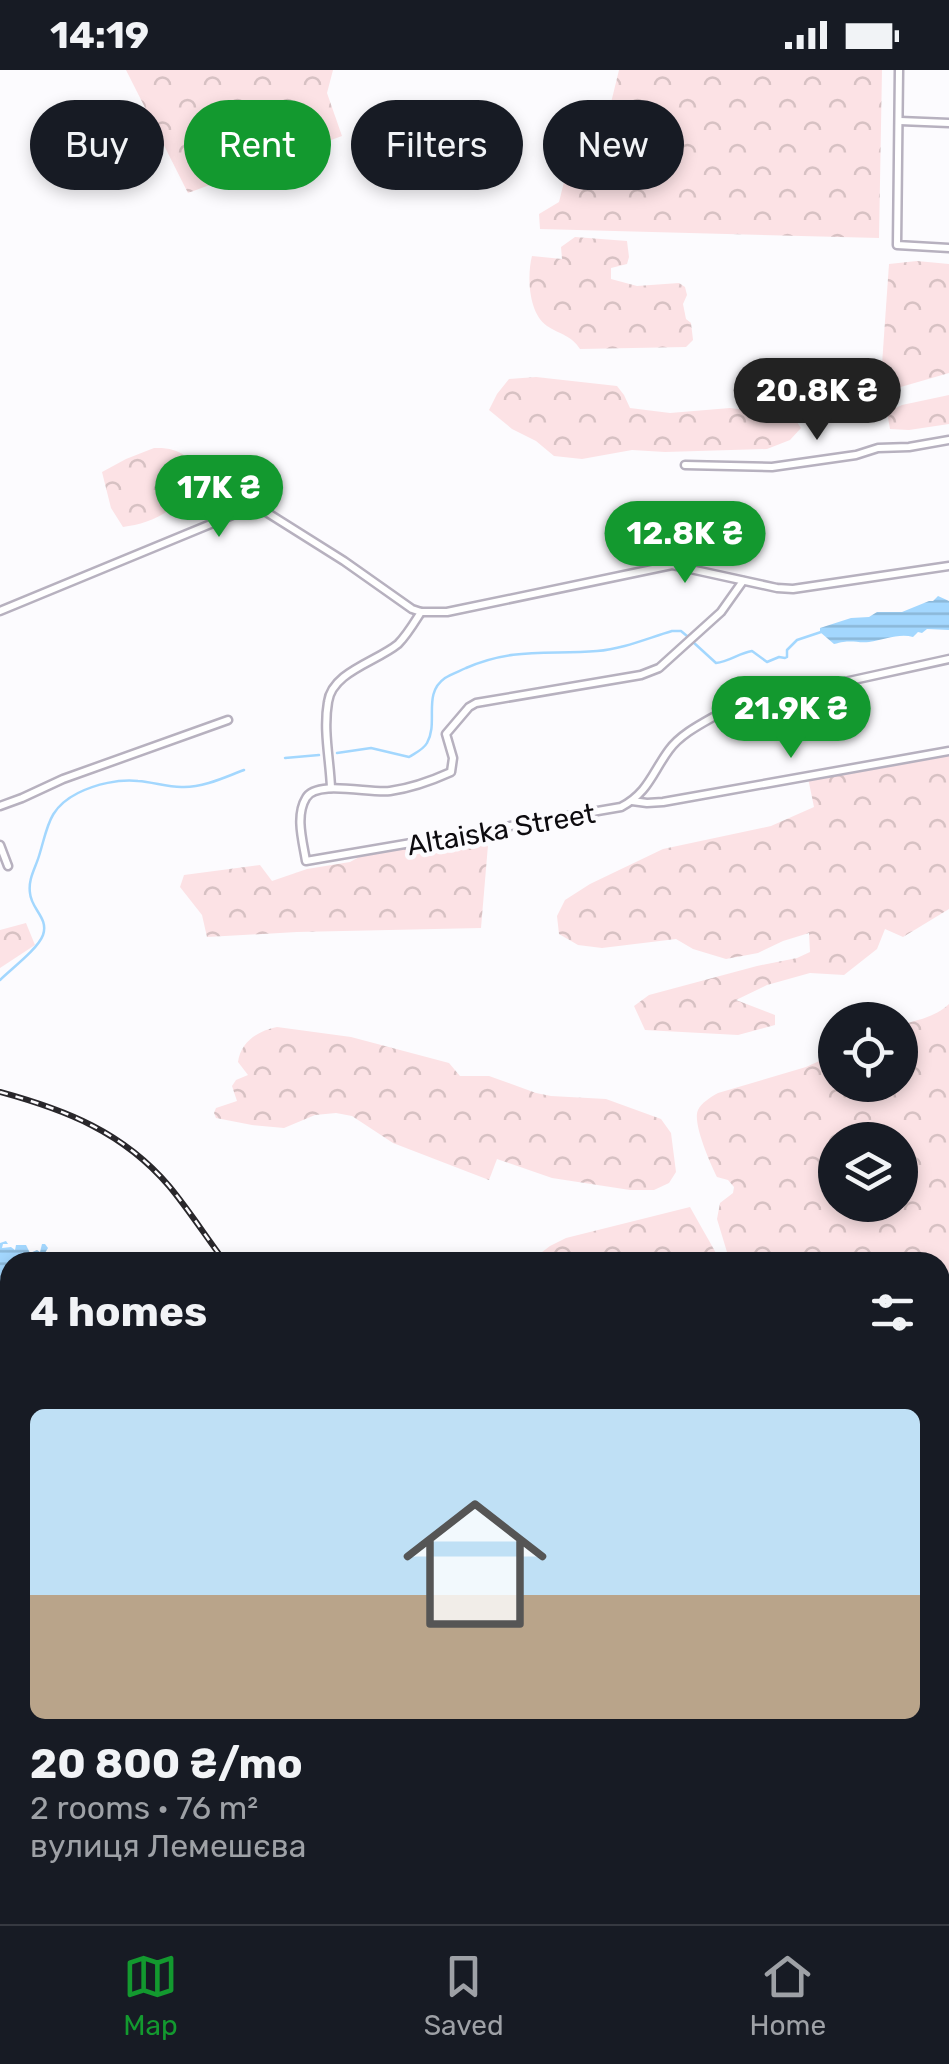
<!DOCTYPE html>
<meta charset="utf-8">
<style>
:root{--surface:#171b24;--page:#20242c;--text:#f1f3f6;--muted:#9ea1a6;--line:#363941;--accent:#13992f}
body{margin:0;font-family:Rubik,sans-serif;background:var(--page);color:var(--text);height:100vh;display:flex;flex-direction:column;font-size:38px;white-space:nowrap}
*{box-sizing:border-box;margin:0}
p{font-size:32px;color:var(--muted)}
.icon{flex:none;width:55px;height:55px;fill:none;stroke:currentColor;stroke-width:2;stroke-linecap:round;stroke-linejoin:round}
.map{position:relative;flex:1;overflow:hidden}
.drawer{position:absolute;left:0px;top:1182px;width:950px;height:672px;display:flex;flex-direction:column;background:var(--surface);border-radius:30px 30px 0 0;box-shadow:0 5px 15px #0003}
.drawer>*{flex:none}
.banner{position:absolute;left:30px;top:30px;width:890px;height:90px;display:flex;gap:20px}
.tools{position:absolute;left:818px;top:932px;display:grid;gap:20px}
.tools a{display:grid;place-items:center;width:100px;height:100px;border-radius:50%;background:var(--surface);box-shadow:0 5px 15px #0003;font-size:50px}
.price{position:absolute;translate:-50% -85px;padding:0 22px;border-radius:35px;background:var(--accent);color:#fff;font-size:32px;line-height:65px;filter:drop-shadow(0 2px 5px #0008)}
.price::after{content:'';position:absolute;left:50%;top:60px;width:30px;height:22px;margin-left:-15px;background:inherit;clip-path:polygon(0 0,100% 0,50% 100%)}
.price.active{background:#222;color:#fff}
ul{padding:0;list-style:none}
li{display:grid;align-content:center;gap:20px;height:530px;padding:0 30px}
li span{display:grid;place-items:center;height:310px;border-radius:15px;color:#555}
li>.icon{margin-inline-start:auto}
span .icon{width:180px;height:180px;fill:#fffc;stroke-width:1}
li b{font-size:42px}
h2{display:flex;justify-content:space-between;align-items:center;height:120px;padding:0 30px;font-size:42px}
.pill{padding:0 35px;border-radius:45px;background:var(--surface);box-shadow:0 5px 15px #0003;font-size:35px;line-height:90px}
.pill.active{background:var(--accent);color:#fff}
.status{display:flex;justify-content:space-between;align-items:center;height:70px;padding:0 50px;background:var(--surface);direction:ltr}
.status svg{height:28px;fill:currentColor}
.dock{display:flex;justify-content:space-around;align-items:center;height:140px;border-top:2px solid var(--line);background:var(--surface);font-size:28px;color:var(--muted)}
.dock a{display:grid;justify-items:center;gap:5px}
.dock .active{color:var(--accent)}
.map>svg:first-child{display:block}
</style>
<div class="status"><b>14:19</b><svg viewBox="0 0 49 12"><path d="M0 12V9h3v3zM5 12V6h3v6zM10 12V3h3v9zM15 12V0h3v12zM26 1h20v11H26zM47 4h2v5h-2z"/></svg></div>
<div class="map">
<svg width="949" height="1854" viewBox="0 0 949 1854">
<defs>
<pattern id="forest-crowns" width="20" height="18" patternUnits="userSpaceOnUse" patternTransform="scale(2.5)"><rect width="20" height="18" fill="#fce2e5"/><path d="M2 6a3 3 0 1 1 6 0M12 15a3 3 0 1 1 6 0" fill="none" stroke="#d7c1c3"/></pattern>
<pattern id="water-rules" width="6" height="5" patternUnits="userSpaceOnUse" patternTransform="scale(2.5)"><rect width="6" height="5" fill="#a3d7fe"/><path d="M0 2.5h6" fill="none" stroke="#8bb7d8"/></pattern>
</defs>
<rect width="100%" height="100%" fill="#fcfbfe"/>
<g fill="url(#forest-crowns)" fill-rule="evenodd">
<polygon points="126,0 333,0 327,23 342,66 188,123"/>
<polygon points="619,0 882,0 879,168 540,159 539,144 559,132 567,100 628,53 635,44 609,41"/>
<path d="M575,167L627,171L629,187L627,194L611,198V209L637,216L679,213L685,217L687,225L683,234L686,249L691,253L693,270L686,277L580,279C571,265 561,265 547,256C528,243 527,205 532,186L562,189L561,177Z"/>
<polygon points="917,191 949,194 949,303 880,323 889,194"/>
<polygon points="536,307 617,316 624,325 630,338 670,343 730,338 793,346 801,358 790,370 767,379 665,382 632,380 582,389 554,386 536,371 512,359 489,340 497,324 509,309"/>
<polygon points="949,325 949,354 909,360 890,359 887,342 902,335"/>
<path d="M154,378C203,376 201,416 169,440C156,450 138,455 123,457L111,438L102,402L126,389Z"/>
<polygon points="949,683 949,839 903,867 885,859 877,879 844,905 810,903 767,915 736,930 775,945 775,955 738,965 645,960 634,936 649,925 757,896 797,888 810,882 809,863 783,871 758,883 726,889 693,879 676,869 602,878 578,875 559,864 557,846 565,830 590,814 663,779 771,756 814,737 808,708"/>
<polygon points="479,767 488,775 481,858 297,862 207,867 202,845 180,817 184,805 260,795 272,811 307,799 350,792 370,781"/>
<polygon points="26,853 35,875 0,898 0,860"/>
<path d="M949,934V1202H940V1192H730L717,1149L720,1133L733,1123L734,1117L728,1110L717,1107C711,1095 692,1053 698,1040C701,1033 711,1027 718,1023L806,997L835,984V1015H900V955C918,950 935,947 949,934ZM835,1070H900V1135H835Z"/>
<path d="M277,957L351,967L449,993L460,1006H489L536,1023L551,1026L606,1029L661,1049L671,1063L676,1102L669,1113L654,1120H630L552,1108L497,1089L489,1110L393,1073L352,1046L336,1043L315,1045L284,1058L252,1055L216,1048L214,1043L216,1038L237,1031L232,1016L236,1010L248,1005L238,992C241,971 258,961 277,957Z"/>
<polygon points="690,1137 721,1192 529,1192 550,1176 566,1168"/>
<polygon points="949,1228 949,1330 947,1344 940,1344 940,1232"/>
<polygon points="0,1552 10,1569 10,1845 120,1845 123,1854 0,1854"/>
</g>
<g fill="url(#water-rules)">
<path d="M938,526L949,531V560L927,559L922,563L918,562L913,567C899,563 884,570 869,572C854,573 852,569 834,574L820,562V558L851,548L869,547L877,542H902L929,531H933Z"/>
<polygon points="6,1171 8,1174 3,1174 2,1178 11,1177 15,1180 16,1175 26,1175 30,1183 37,1180 40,1182 42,1174 45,1174 48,1178 45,1183 68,1192 10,1192 10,1341 7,1343 10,1336 0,1325 0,1173"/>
</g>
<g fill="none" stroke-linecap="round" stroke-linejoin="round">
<g stroke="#a3d7fe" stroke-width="2.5">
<path d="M693,572L716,593C729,592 739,583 752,581L767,592L779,587L785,588L787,587V580L797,570L821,562"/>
<path d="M337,683L371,678L409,687C415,683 423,680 427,673C439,652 422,624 445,608C451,604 460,601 466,598C514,577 549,585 597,581C623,579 648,568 672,561H681L687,566"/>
<polyline points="285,688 319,685"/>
<path d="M0,910C11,899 38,879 43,865C49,848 31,839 30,823C28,809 35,799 39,786C48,757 48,738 78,723C96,714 119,709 138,711C154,712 169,718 184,717C205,717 225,707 244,700"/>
</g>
<defs>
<g id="street">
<polyline points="899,0 897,175 949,178"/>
<polyline points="900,51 949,53"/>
<polyline points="685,395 772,397 856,385 878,378 909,377 949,370"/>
<path d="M743,511L721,542L659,598L641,605L476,633L469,637L446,664L453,688L451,702C431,711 412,718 390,721C371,724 316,709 306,728C295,746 303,772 306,791L621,737C648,723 652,703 669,680C680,665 699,655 715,646L849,611L949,589"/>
<polyline points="0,541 252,437 263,440 344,491 412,539 421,542 447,542 672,495 777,518 793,519 949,496"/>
<path d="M331,718C330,690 323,661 328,632C332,602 376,592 398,574C407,565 414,553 421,542"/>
<polyline points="632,731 647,733 663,732 949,681"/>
<polyline points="0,736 22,728 63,709 228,650"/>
<polyline points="0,775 8,796"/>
<polyline points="940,1504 949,1500"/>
<polyline points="940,1686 949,1680"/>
<polyline points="940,1739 949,1752"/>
</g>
</defs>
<use href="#street" stroke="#b7b1bf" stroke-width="11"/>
<use href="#street" stroke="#fff" stroke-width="6"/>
<defs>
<g id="rail">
<path d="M0,1022C66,1040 123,1062 169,1116C189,1140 206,1167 225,1192"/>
<polyline points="940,1370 949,1367"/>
<polyline points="940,1799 949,1811"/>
<polyline points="667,1845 671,1854"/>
<polyline points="862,1845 869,1854"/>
</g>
</defs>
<use href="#rail" stroke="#29272b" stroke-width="6"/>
<use href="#rail" stroke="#fcfbfe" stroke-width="2.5" stroke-dasharray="8" stroke-linecap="butt"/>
</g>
<g text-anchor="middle" stroke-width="9" stroke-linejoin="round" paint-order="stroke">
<g font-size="28" fill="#0d0b0f" stroke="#fcfbfe">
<text transform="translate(501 759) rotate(-10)" y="10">Altaiska Street</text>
</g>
</g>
</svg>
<div class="tools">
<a><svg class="icon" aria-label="locate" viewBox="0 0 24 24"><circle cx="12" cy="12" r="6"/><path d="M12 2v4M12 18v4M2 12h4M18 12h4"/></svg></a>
<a><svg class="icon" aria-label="layers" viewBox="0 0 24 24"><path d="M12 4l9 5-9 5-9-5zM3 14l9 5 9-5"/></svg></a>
</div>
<b class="price active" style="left:817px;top:373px">20.8K ₴</b>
<b class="price" style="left:219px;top:470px">17K ₴</b>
<b class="price" style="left:685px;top:516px">12.8K ₴</b>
<b class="price" style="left:791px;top:691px">21.9K ₴</b>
<div class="banner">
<a class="pill">Buy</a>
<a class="pill active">Rent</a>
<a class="pill">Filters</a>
<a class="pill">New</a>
</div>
<section class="drawer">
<h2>4 homes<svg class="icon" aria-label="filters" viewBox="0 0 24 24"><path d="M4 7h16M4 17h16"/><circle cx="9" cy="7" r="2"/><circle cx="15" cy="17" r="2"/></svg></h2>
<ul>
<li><span style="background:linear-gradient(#bfe0f5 60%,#b9a48a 0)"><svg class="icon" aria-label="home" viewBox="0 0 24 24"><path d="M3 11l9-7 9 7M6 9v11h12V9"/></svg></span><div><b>20 800 ₴/mo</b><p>2 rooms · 76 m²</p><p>вулиця Лемешєва</p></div></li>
</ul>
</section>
</div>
<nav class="dock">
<a class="active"><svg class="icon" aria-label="map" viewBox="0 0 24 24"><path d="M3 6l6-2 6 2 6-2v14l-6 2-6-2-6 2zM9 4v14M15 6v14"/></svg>Map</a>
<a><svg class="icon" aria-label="saved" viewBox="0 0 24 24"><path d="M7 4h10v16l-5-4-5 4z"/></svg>Saved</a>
<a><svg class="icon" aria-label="home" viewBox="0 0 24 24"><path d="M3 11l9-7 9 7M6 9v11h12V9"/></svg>Home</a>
</nav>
